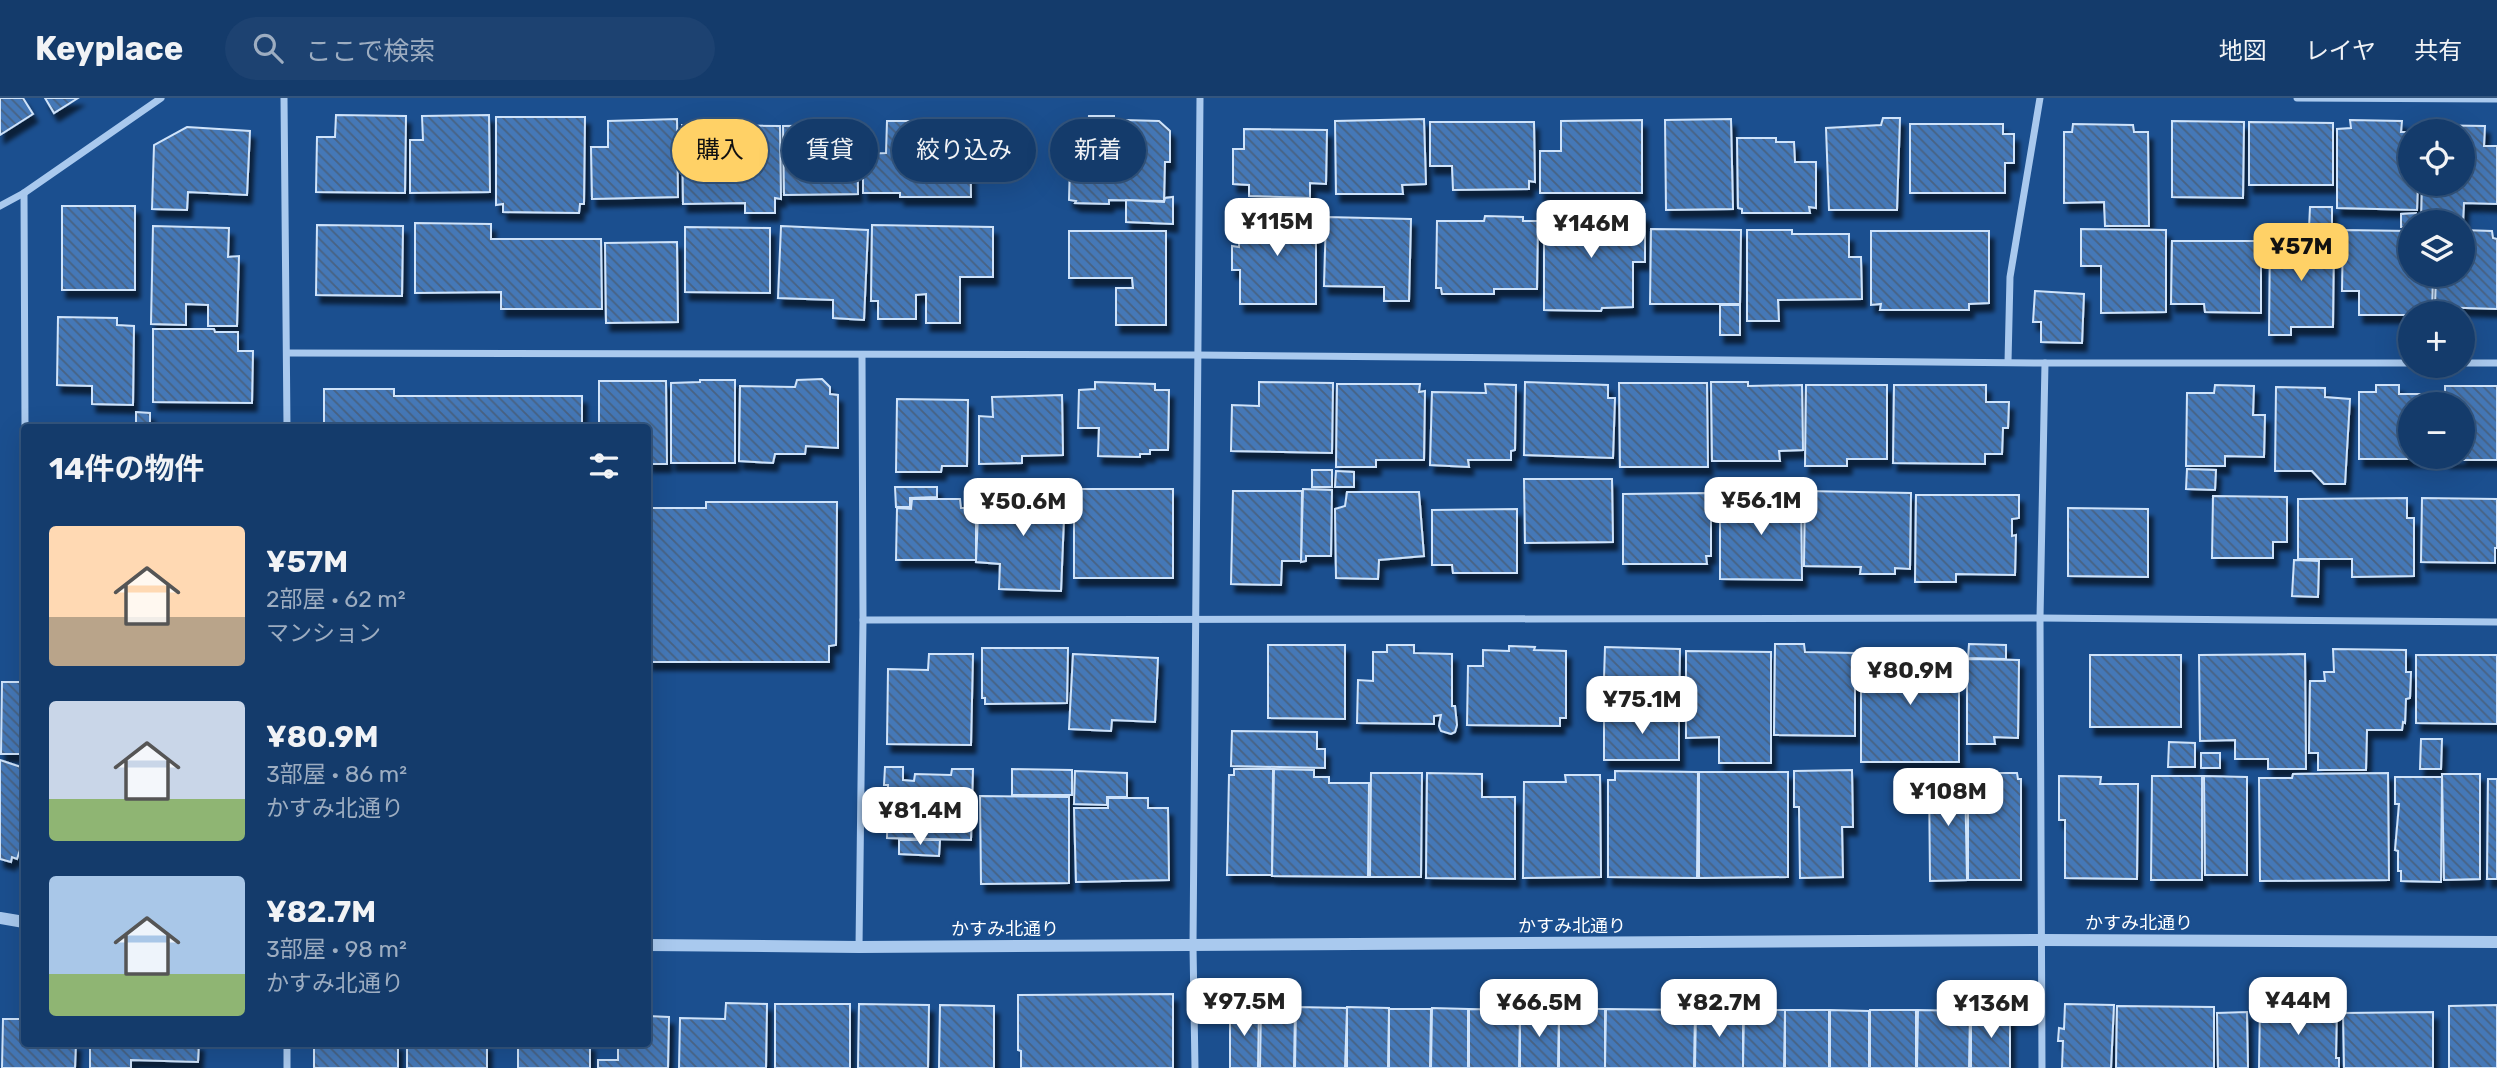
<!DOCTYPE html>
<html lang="ja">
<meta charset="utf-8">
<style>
:root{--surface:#143b6b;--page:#1d4271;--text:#f1f3f6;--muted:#9dadc1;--line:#33557e;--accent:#ffd166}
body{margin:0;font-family:Rubik,"Noto Sans JP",sans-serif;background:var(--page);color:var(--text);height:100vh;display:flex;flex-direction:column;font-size:26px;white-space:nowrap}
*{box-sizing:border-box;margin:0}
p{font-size:23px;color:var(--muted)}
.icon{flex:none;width:38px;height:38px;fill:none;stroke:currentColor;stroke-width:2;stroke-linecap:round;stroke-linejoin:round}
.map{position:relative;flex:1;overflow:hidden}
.side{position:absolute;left:21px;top:326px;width:630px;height:623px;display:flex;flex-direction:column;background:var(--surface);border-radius:7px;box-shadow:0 7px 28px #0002,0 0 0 2px var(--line)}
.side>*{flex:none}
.hud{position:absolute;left:672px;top:21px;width:665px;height:63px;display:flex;gap:14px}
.fabs{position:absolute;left:2398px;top:21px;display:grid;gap:14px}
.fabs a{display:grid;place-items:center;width:77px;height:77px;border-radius:50%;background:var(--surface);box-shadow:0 7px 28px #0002,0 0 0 2px var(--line);font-size:35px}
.price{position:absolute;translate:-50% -60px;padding:0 16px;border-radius:14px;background:#fff;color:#222;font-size:23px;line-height:46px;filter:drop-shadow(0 2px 4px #0008)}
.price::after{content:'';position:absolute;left:50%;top:42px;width:21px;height:16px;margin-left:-10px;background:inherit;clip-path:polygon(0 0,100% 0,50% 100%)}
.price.current{background:var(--accent);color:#111}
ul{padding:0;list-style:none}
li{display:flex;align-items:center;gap:21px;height:175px;padding:0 28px}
li span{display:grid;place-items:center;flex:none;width:196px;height:140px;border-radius:7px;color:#555}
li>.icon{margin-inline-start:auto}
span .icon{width:84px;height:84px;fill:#fffc;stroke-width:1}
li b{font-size:30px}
h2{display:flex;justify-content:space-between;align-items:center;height:84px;padding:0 28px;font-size:30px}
.tag{padding:0 24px;border-radius:32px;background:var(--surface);box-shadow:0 7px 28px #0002,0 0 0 2px var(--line);font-size:24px;line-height:63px}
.tag.current{background:var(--accent);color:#111}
header{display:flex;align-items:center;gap:42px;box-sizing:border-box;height:98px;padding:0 35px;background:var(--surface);border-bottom:2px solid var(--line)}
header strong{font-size:33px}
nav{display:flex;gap:38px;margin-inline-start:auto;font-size:24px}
.search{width:490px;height:63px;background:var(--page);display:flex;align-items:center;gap:18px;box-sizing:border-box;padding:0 24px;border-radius:38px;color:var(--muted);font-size:26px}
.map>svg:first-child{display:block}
</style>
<header>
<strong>Keyplace</strong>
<div class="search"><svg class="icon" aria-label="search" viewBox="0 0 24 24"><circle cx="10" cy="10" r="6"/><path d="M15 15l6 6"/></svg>ここで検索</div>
<nav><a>地図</a><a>レイヤ</a><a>共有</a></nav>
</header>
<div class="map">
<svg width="2497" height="970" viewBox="0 0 2497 970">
<defs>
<pattern id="building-back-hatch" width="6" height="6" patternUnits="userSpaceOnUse" patternTransform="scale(1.75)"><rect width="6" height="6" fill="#4478b7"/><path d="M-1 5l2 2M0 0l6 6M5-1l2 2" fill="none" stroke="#486282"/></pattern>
<filter id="shadow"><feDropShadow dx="4.5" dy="8" stdDeviation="2" flood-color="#0009"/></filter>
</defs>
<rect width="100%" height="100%" fill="#1b4f8f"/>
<g fill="url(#building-back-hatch)" stroke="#cfe3fa" stroke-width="2" filter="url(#shadow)">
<polygon points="0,0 23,0 33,16 0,37"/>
<polygon points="45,0 78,0 54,15"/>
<polygon points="336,17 406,18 405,95 316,94 317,39 335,39"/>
<polygon points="489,17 490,94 410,95 410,42 423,42 422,18"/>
<polygon points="1089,18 1114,18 1114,26 1126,27 1125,22 1159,23 1170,33 1170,64 1165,64 1164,103 1109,102 1109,106 1075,105 1076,103 1069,102 1071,27 1088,28"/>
<polygon points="496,19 585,19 584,106 580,106 579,115 503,114 503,106 496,107"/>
<polygon points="1883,20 1900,20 1897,112 1829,112 1826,30 1881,27"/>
<polygon points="677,21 678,99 592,101 591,49 608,49 608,23"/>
<polygon points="1424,21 1426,86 1402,87 1403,96 1336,96 1335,23"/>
<polygon points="1731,21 1733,111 1666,112 1665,22"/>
<polygon points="1642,22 1642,95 1540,95 1540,53 1561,53 1561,23"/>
<polygon points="2350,22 2402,23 2401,34 2410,34 2410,86 2418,86 2417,112 2337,110 2337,31 2351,30"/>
<polygon points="887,23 910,23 910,30 927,30 928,24 963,25 963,30 970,29 971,99 900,99 900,95 863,95 863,56 886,55"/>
<polygon points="2172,23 2244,24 2243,100 2172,99"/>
<polygon points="1430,24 1534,24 1535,84 1529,83 1529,91 1453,92 1452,68 1430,68"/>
<polygon points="2249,24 2333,25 2333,87 2249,87"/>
<polygon points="1910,26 2003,26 2003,36 2014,36 2014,65 2005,65 2005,95 1910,95"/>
<polygon points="2073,26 2133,27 2134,34 2148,34 2149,128 2105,128 2104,104 2064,105 2064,34 2072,34"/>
<polygon points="682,27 780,28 781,101 775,100 775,115 745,115 745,105 683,106"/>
<polygon points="857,27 858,96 784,97 783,28"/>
<polygon points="2422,27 2485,28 2484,48 2497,48 2497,106 2464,105 2463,125 2421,124 2422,86 2462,86 2462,33 2422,33"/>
<polygon points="187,29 250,33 247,97 188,94 187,112 152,111 154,47"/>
<polygon points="1244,31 1327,32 1326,86 1310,85 1310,100 1249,98 1249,87 1233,86 1233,51 1244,51"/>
<polygon points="1737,40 1776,40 1776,44 1794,44 1795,64 1816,64 1816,110 1809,109 1810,115 1742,115 1742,111 1738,110"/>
<polygon points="1173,99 1173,126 1126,124 1126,102 1164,104 1165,100"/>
<rect x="62" y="108" width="73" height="84"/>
<polygon points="2310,109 2332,109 2332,130 2309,130"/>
<polygon points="1240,113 1316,114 1316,206 1240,206 1240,172 1232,172 1232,148 1239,149"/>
<polygon points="2416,115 2416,124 2410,124 2410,129 2401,129 2401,116"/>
<polygon points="1544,116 1645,116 1645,164 1633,164 1633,209 1602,210 1601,213 1544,212"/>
<polygon points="1485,118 1523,119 1523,123 1538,123 1537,191 1494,191 1494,196 1442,196 1441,190 1436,190 1437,123 1484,123"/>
<polygon points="1326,119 1411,121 1409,203 1384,203 1384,189 1324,188"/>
<polygon points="415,125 491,126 491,141 601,141 602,211 501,211 501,194 415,195"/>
<polygon points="317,127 403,128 402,198 316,197"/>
<polygon points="872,127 993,129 993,179 960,179 960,225 926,225 926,196 916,197 916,221 878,221 878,203 871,203"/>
<polygon points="153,128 229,130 228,159 239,158 237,228 208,228 208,207 186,206 186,227 151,226"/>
<polygon points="781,128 868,132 864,222 833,220 833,202 778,200"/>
<polygon points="685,129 770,130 770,195 685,194"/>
<polygon points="1651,131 1741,132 1740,206 1650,206"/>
<polygon points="2081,131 2166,132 2166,214 2101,215 2101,168 2081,168"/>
<polygon points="1747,132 1792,132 1792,136 1849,136 1849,159 1861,159 1862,201 1778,202 1779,223 1747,223"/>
<polygon points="2343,132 2410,133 2410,177 2433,177 2432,215 2410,215 2410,217 2359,217 2359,193 2342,193"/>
<polygon points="2462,132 2492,133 2493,140 2497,141 2497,211 2435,209 2436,177 2462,177"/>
<polygon points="1069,133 1166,133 1166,227 1116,227 1116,190 1133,190 1132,180 1069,180"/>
<polygon points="1871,133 1989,133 1989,205 1969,206 1969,212 1880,212 1881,206 1871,207"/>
<polygon points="2270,138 2334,139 2333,229 2291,229 2291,237 2269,237"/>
<polygon points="2172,143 2261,143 2261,215 2205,214 2204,206 2171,206"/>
<polygon points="677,144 678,224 606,225 605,145"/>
<polygon points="2035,193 2084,196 2082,245 2041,244 2041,224 2033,224"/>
<rect x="1720" y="207" width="20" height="30"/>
<polygon points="58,219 117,220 117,227 134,228 133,307 92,306 92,288 57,287"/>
<polygon points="153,231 214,231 215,234 238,234 238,253 253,253 252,305 153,304"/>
<polygon points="822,281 830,289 830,296 838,297 838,350 806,348 805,356 775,356 773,365 739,363 740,288 795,289 797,282"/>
<polygon points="700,282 735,282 735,365 671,365 671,285 700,284"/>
<polygon points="599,283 666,283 667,366 648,366 648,329 599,329"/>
<polygon points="1095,284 1155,286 1155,292 1169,292 1168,352 1150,352 1150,356 1140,356 1140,359 1098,358 1099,330 1078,330 1079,292 1095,291"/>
<polygon points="1259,284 1333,285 1332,355 1231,353 1232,307 1259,308"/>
<polygon points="1525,284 1608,287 1608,300 1615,300 1613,360 1524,357"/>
<polygon points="1711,284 1748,284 1748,288 1802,287 1803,352 1779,353 1780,363 1712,363"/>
<polygon points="1619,285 1707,285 1708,369 1620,369"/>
<polygon points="1337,286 1420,286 1419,294 1425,293 1424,362 1376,362 1376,369 1336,369"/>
<polygon points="1485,286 1516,287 1515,352 1511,353 1511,362 1468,362 1469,369 1430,367 1432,294 1486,295"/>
<polygon points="1806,287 1887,287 1887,361 1847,361 1847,368 1805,368"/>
<polygon points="1894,287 1986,287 1986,304 2009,304 2008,330 2003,330 2002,356 1985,356 1985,366 1893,365"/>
<polygon points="2215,287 2254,288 2253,317 2265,317 2264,359 2225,358 2225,368 2186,368 2187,295 2214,295"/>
<polygon points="2376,287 2399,287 2399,296 2440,296 2439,306 2410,306 2410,359 2439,359 2439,361 2359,361 2359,294 2376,294"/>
<polygon points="2445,288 2497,288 2497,362 2445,362 2445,359 2462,359 2462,306 2445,306"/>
<polygon points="2276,289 2325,290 2325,299 2350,301 2345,386 2324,386 2312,373 2275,373"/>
<polygon points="324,291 394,291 394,298 582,298 582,329 324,329"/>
<polygon points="1062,297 1063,357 1022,358 1022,365 979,366 979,318 993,319 992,299"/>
<polygon points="897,301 968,302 967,368 942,368 941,374 896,374"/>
<polygon points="136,314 150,315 150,329 136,329"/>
<polygon points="2187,371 2216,372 2215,392 2186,391"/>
<rect x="1312" y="372" width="20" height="17"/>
<polygon points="1336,373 1354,374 1354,389 1335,389"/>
<polygon points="1524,381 1612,381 1613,444 1525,445"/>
<polygon points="895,389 937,389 937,399 910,400 910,409 896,409"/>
<rect x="1074" y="391" width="99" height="89"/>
<polygon points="1303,391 1332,392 1331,458 1306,458 1306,463 1301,464"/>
<polygon points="979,393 1065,395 1061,493 999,491 1000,466 976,464"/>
<polygon points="1233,393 1302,393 1301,463 1282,463 1281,487 1231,486"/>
<polygon points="1805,393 1911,395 1910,471 1895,470 1895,476 1860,476 1861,469 1804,468"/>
<polygon points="1347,394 1419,394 1424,458 1379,462 1378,481 1336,480 1335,411 1345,408"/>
<polygon points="1707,395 1707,411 1711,411 1711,458 1706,458 1707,466 1623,466 1623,396"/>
<polygon points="1801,396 1802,482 1720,481 1720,397"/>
<polygon points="1916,397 2019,397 2019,420 2012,421 2012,438 2016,437 2015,477 1956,476 1956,484 1915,484"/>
<polygon points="2213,398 2287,399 2287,444 2273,444 2273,460 2212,460"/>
<polygon points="2407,400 2407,420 2414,420 2414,478 2352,479 2352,461 2298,461 2298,401"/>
<polygon points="2422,400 2497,401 2497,450 2495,450 2495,465 2421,464"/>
<polygon points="912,401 960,401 961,410 976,410 976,462 896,462 897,410 911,411"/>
<polygon points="706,404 837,404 836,547 829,548 829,564 648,564 648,410 706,410"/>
<polygon points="2068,410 2148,411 2148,479 2068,478"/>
<polygon points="1517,411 1517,475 1453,475 1452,467 1432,467 1432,412"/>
<polygon points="2294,462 2319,463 2318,499 2292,498"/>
<polygon points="1775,546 1804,546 1805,554 1855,555 1855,638 1774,637"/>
<polygon points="1969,546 2006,547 2006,561 1968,560"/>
<polygon points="1268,547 1345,547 1345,621 1268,620"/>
<polygon points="1387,547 1414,547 1414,555 1452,556 1452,608 1455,608 1457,627 1455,634 1451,636 1441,633 1439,628 1441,617 1434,618 1434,626 1357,625 1358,582 1373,583 1373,554 1387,554"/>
<polygon points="1509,548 1535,549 1534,552 1566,553 1566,620 1560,620 1560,628 1467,627 1468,568 1483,568 1483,552 1509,553"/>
<polygon points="1605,549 1680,551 1679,613 1603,611"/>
<polygon points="982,550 1068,550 1067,605 985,606 985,600 982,600"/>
<polygon points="1869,550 1951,550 1950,589 1959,589 1959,664 1861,664 1861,589 1868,589"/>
<polygon points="2333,551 2406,552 2406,574 2411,574 2410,600 2406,601 2405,625 2403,624 2402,632 2367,632 2366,672 2318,672 2318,655 2309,655 2310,583 2325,583 2324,574 2334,574"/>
<polygon points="1686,553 1771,554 1771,665 1719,665 1719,639 1686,640"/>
<polygon points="929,556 973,556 971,647 887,646 888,571 928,572"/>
<polygon points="1073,556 1158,560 1155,624 1112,622 1111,633 1069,631"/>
<polygon points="2305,556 2306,671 2268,671 2268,661 2235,661 2235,642 2200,643 2199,557"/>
<rect x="2090" y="557" width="91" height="72"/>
<polygon points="2416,557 2497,557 2497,626 2416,625"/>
<polygon points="1967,561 2019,562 2018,640 1994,639 1995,646 1967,646"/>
<polygon points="2,584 24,584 24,656 1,656"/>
<rect x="1604" y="614" width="75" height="48"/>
<polygon points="1232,633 1317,634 1317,651 1325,651 1325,670 1231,668"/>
<polygon points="2421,641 2442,641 2441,671 2420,671"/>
<polygon points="2169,644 2195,645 2195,669 2168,669"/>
<rect x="2201" y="655" width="19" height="15"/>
<polygon points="0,662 24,670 24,753 20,752 17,761 12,759 11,764 0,761"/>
<polygon points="885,669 903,669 903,682 914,683 915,676 951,677 952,671 973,671 971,742 887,740 888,687 884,687"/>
<polygon points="1012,671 1072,672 1072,697 1012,697"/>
<polygon points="1234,671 1273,671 1272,777 1227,777 1229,677 1234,677"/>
<polygon points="1274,671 1314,672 1314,679 1329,679 1329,685 1369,685 1368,779 1272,778"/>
<polygon points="1852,672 1853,729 1842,729 1843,779 1800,780 1799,709 1794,709 1794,673"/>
<polygon points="1075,673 1127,675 1127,699 1107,699 1107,707 1074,706"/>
<polygon points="1615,673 1698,674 1697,780 1608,779 1608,682 1615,682"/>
<polygon points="1699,674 1788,674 1788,779 1699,780"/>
<polygon points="1371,675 1422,675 1421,779 1370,779"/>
<polygon points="1427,675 1482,676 1482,699 1515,699 1515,781 1426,780"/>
<polygon points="1968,675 2017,675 2018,681 2021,681 2021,782 1968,782"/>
<polygon points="2388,675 2389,782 2260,783 2259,680 2292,680 2293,676"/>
<polygon points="2442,676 2480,676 2480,781 2444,782"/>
<polygon points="1565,677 1600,677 1601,779 1523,780 1524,684 1566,684"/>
<polygon points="1929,677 1965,677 1967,782 1930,783"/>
<polygon points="2059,678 2101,679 2100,686 2138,686 2137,781 2065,780 2065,722 2059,722"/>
<polygon points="2152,678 2202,678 2202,782 2151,782"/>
<polygon points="2204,678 2247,679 2247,777 2205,777"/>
<polygon points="2395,679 2442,679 2441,784 2401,783 2401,773 2398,773 2398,753 2395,752 2399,706 2395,706"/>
<polygon points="2488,681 2497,681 2497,781 2487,781"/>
<polygon points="980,698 1069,699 1069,785 981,786"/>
<polygon points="1108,700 1148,700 1148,710 1168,710 1169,782 1076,784 1074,710 1108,710"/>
<polygon points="899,742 940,742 939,758 899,756"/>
<polygon points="1173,896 1173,970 1021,970 1021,953 1018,952 1018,897"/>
<polygon points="726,905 767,906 766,970 679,970 680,920 725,921"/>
<rect x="775" y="906" width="75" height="64"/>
<polygon points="859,906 929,907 928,970 858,970"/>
<polygon points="2065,906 2114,907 2111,970 2062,970 2063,943 2058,943 2059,930 2064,931"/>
<polygon points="2260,906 2337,908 2336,960 2339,960 2339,970 2259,970"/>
<polygon points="940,907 994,908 994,970 939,970"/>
<polygon points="2497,907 2497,970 2449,970 2449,908"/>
<polygon points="2117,908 2214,909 2214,970 2116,970"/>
<polygon points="1296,909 1347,910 1345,970 1295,970"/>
<polygon points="1347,909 1389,910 1388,970 1347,970"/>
<polygon points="1230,910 1259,910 1258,970 1230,970"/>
<polygon points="1261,910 1295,910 1294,970 1260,970"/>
<polygon points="1432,910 1468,911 1468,970 1431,970"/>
<polygon points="22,911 24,911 24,945 76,945 75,970 2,970 3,921 23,921"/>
<polygon points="1389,911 1431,911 1430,970 1389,970"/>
<polygon points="1469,911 1520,912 1519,970 1469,970"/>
<polygon points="1520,911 1559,912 1558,970 1520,970"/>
<rect x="1559" y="911" width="46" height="59"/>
<polygon points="1606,911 1695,912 1694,970 1605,970"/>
<polygon points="1696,911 1743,912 1743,970 1695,970"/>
<polygon points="1744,912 1785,912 1784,970 1743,970"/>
<rect x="1785" y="912" width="44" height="58"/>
<polygon points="1830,912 1869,913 1869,970 1830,970"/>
<rect x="1870" y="912" width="46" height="58"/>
<polygon points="1918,912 1970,913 1969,970 1917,970"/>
<rect x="1971" y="913" width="39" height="57"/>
<polygon points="2247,914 2248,970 2218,970 2217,915"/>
<polygon points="2433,914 2433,970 2344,970 2343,915"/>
<polygon points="648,918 669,919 668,970 598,970 598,962 618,962 618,945 648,945"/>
<polygon points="90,945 199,945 198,964 131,962 131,970 90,970"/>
<rect x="314" y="945" width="84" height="25"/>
<rect x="407" y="945" width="80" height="25"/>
<rect x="518" y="945" width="72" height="25"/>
</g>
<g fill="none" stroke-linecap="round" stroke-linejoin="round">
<g stroke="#a9c9ee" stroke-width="7">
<polyline points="284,0 287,329"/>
<polyline points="2297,0 2497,1"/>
<polyline points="24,95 25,329"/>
<polyline points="0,108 24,95 161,0"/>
<polyline points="287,255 1198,257 2045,265 2410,265"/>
<polyline points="2008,264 2010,179 2040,0"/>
<polyline points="2462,265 2497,265"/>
<polyline points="863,522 2040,520 2497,524"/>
<polyline points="859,849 863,522 862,257"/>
<polyline points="287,970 287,945"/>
<polyline points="1195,970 1193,848 1200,0"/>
<polyline points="2042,970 2040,520 2045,265"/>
</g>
<g stroke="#a9c9ee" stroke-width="12">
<polyline points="0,820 24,824"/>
<polyline points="648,847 859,849 2042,842 2497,844"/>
</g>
</g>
<g text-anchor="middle" stroke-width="5" stroke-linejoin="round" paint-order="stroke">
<g font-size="18" fill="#fff" stroke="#1b4f8f">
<text x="2139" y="831">かすみ北通り</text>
<text x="1572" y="834">かすみ北通り</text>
<text x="1005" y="837">かすみ北通り</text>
</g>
</g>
</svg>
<div class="fabs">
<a><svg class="icon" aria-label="locate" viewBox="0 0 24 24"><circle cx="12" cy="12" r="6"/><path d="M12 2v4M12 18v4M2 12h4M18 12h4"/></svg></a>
<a><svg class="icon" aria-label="layers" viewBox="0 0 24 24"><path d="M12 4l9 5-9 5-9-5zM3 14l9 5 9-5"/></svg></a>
<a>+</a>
<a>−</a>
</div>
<b class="price" style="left:1277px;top:160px">¥115M</b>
<b class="price" style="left:1591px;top:162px">¥146M</b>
<b class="price current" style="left:2301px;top:185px">¥57M</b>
<b class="price" style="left:1761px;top:439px">¥56.1M</b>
<b class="price" style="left:1023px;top:440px">¥50.6M</b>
<b class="price" style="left:1910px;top:609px">¥80.9M</b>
<b class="price" style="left:1642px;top:638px">¥75.1M</b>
<b class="price" style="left:1948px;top:730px">¥108M</b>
<b class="price" style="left:920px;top:749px">¥81.4M</b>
<b class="price" style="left:2298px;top:939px">¥44M</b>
<b class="price" style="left:1244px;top:940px">¥97.5M</b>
<b class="price" style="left:1539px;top:941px">¥66.5M</b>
<b class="price" style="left:1719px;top:941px">¥82.7M</b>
<b class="price" style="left:1991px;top:942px">¥136M</b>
<div class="hud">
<a class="tag current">購入</a>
<a class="tag">賃貸</a>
<a class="tag">絞り込み</a>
<a class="tag">新着</a>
</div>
<section class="side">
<h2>14件の物件<svg class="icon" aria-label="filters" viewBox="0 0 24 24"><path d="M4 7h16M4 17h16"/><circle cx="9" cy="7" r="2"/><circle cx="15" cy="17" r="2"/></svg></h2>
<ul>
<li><span style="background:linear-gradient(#ffd9b3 65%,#b9a48a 0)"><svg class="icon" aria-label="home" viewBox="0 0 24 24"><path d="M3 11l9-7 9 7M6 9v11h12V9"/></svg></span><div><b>¥57M</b><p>2部屋 · 62 m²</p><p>マンション</p></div></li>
<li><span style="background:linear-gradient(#c9d6e8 70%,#8fb573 0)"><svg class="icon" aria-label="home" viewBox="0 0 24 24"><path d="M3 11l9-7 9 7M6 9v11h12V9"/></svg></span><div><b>¥80.9M</b><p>3部屋 · 86 m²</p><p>かすみ北通り</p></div></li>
<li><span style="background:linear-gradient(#a9c7e8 70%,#8fb573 0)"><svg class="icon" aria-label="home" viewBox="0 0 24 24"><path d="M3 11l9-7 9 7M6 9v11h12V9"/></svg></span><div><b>¥82.7M</b><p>3部屋 · 98 m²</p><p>かすみ北通り</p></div></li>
</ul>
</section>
</div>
